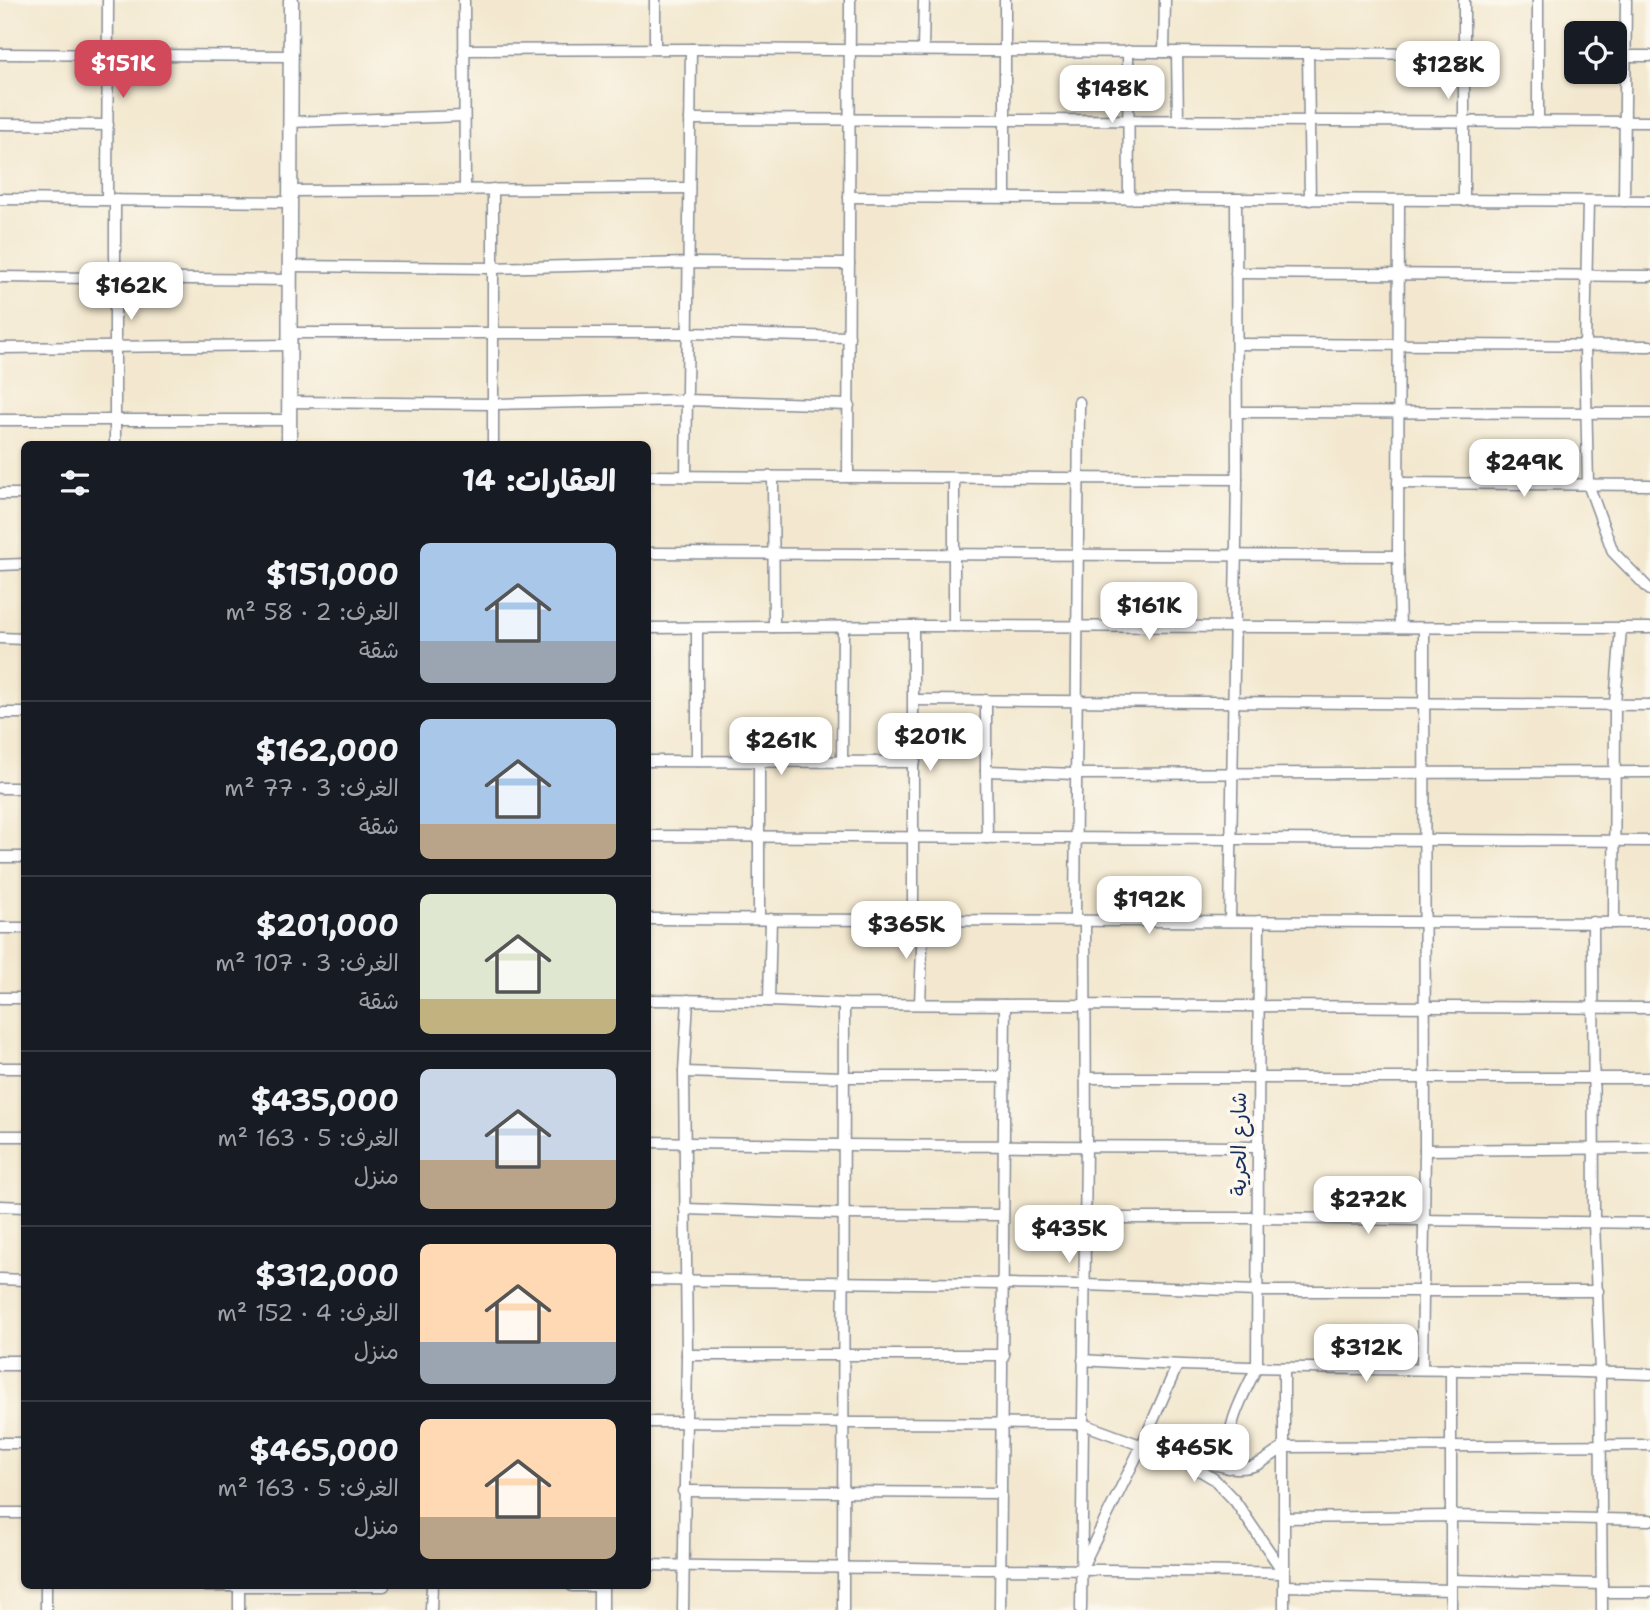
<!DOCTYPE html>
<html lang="ar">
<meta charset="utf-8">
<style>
:root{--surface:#171b24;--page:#20242c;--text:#f1f3f6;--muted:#9ea1a6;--line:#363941;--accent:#d1495b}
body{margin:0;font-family:"Shantell Sans","Playpen Sans Arabic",sans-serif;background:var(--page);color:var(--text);direction:rtl;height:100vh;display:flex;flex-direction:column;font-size:26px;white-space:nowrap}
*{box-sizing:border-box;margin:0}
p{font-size:23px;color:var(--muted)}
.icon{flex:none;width:38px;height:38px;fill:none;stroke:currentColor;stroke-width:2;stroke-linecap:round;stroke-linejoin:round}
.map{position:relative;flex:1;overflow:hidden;direction:ltr}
.details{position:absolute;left:21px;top:441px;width:630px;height:1148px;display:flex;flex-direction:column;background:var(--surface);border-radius:10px;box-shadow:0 2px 5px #0004;direction:rtl}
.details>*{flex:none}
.controls{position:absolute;left:1564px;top:21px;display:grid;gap:14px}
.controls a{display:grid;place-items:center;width:63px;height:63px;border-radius:10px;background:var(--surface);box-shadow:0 2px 5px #0004;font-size:35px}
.price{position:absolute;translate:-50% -60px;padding:0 16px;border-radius:14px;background:#fff;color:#222;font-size:23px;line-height:46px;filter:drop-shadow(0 2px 4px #0008)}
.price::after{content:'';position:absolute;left:50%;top:42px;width:21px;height:16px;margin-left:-10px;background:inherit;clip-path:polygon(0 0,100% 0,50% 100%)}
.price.current{background:var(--accent);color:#fff}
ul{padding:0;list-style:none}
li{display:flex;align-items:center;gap:21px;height:175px;padding:0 35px}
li+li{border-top:2px solid var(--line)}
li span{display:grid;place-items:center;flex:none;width:196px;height:140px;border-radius:10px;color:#555}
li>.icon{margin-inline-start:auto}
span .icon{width:84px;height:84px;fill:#fffc;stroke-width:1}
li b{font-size:30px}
h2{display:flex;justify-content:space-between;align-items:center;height:84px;padding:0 35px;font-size:30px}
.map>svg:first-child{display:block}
</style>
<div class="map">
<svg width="1650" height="1610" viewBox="0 0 1650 1610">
<rect width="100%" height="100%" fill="#fbf7ec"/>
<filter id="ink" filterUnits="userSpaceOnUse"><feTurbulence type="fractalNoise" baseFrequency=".0143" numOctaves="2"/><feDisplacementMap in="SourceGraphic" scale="14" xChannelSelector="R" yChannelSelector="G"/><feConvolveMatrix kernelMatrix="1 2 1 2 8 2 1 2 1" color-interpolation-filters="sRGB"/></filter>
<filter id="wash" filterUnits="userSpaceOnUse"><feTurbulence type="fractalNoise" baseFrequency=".00686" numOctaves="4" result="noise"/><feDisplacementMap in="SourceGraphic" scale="28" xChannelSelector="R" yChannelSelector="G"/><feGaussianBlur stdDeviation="1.57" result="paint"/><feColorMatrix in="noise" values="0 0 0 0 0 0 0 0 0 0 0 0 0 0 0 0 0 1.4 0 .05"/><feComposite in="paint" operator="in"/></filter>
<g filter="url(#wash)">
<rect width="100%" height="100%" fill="#f3e8cf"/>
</g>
<g filter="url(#ink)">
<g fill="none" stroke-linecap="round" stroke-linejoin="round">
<defs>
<g id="minor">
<polyline points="464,0 465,190"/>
<polyline points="1538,0 1538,122"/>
<polyline points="655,49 655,0"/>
<polyline points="464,50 691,49 1464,54"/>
<polyline points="923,50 924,0"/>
<polyline points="1128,51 1129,199"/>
<polyline points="1164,52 1165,0"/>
<polyline points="1177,52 1178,121"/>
<polyline points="1308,53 1310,200"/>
<polyline points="0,54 290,56"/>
<polyline points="1625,56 1650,56"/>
<polyline points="690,119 1650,122"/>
<polyline points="290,122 464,116"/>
<polyline points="0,124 108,125"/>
<polyline points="493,189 493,444"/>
<polyline points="291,191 689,188"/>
<polyline points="849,197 1650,201"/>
<polyline points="1005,198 1005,0"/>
<polyline points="0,199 291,202"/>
<polyline points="107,199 108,0"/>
<polyline points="115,199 115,444"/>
<polyline points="1399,201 1398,556 1400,627"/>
<polyline points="1464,201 1464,0"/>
<polyline points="1588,201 1585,346 1588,484 1613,552 1650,590"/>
<polyline points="1624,201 1626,0"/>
<polyline points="291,266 492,268 688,263 849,264"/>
<polyline points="1236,273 1650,276"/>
<polyline points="0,277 291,280"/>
<polyline points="291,333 688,333 849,337"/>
<polyline points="1237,344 1650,346"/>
<polyline points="0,348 291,345"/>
<polyline points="290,402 493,404 687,400 849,405"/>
<polyline points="1237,412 1650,413"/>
<polyline points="0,420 289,420"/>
<polyline points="648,476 1237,479"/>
<polyline points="686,477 691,49"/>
<polyline points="773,477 774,627"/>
<polyline points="848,477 850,0"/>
<polyline points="954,478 954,626"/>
<polyline points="1398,483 1650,485"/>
<polyline points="0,494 24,494"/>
<polyline points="648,553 1398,556"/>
<polyline points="0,565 24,564"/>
<polyline points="648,628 913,626 1650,628"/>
<polyline points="0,638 24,639"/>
<polyline points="914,700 1650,705"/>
<polyline points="986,700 986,771 1076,774 1650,772"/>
<polyline points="0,713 24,713"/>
<polyline points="648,761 915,762"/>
<polyline points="697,761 697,628"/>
<polyline points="842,761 843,627"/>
<polyline points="986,771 987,838"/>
<polyline points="0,788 24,788"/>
<polyline points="648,836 1650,841"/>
<polyline points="0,857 24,857"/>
<polyline points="648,919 1650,923"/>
<polyline points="759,919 759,761"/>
<polyline points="913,920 913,626"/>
<polyline points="1075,921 1079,402"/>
<polyline points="1230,921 1237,479 1236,199"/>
<polyline points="1593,922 1594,1223 1600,1372 1602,1610"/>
<polyline points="1614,923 1615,704 1621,628"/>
<polyline points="0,928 24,928"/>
<polyline points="0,998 24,998"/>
<polyline points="648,1000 769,1001 844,1004 1650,1008"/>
<polyline points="769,1001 771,919"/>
<polyline points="920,1004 923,920"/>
<polyline points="0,1068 24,1068"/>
<polyline points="684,1072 843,1077 1004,1077"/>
<polyline points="1085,1078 1650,1078"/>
<polyline points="0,1136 24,1136"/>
<path d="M648,1142C851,1147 1054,1145 1258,1147"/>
<polyline points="1425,1150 1650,1148"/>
<polyline points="0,1206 24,1207"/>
<polyline points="685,1209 843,1214 1003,1215"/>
<polyline points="1085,1218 1258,1218 1650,1223"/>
<polyline points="0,1279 24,1280"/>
<polyline points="648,1280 1084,1285 1257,1291 1598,1291"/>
<polyline points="687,1355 1004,1355"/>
<path d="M1083,1360C1272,1372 1461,1367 1650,1374"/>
<polyline points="1284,1368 1284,1610"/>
<polyline points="1422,1368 1425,1150 1424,628"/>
<polyline points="648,1422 1083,1424 1184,1461 1214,1479 1235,1501 1284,1573"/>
<polyline points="0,1443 24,1443"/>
<path d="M1184,1461C1208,1460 1235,1474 1256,1465C1266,1461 1275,1452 1285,1447L1650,1445"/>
<path d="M1228,1468C1225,1428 1240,1401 1257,1367L1259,921"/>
<polyline points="683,1491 1001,1493"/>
<polyline points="0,1513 24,1513"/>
<polyline points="1284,1518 1451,1516 1650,1520"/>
<polyline points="1084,1563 1142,1445 1177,1366"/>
<path d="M648,1565C860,1569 1072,1568 1284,1573"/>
<polyline points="1452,1580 1602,1584"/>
<polyline points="206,1586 384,1586"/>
<polyline points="239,1586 239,1610"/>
<polyline points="572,1586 601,1586"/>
<polyline points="1285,1586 1451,1590"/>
<polyline points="1602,1592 1650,1592"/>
<polyline points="46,1610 46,1586"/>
<polyline points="431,1610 432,1586"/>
<polyline points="683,1610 687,1355 684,1072 688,1000"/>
<polyline points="843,1610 844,1004"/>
<polyline points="1000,1610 1005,1005"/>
<polyline points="1081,1610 1086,1145 1085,921"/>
<polyline points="1451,1610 1451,1369"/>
</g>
<g id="tertiary">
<polyline points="289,444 291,0"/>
<polyline points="0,1363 24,1363"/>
<polyline points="601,1610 601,1586"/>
</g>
</defs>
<use href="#minor" stroke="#878c96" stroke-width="13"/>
<use href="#tertiary" stroke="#878c96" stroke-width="17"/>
<use href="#minor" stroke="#fff" stroke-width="10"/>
<use href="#tertiary" stroke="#fff" stroke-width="14"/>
</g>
</g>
<g text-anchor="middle" stroke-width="7" stroke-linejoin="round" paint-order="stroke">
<g font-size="21" fill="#1b2f5e" stroke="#fbf7ec">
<text transform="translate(1239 1144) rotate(-90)" y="7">شارع الحرية</text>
</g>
</g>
</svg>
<div class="controls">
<a><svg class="icon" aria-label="locate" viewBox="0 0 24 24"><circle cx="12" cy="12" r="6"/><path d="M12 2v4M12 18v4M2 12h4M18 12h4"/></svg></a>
</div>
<b class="price current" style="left:123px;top:100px">$151K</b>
<b class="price" style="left:1448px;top:101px">$128K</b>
<b class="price" style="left:1112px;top:125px">$148K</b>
<b class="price" style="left:131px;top:322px">$162K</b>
<b class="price" style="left:1524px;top:499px">$249K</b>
<b class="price" style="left:1149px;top:642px">$161K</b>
<b class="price" style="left:930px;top:773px">$201K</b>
<b class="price" style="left:781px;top:777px">$261K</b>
<b class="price" style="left:1149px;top:936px">$192K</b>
<b class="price" style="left:906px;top:961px">$365K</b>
<b class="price" style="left:1368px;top:1236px">$272K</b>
<b class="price" style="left:1069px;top:1265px">$435K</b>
<b class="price" style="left:1366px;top:1384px">$312K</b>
<b class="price" style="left:1194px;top:1484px">$465K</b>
<section class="details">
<h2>العقارات: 14<svg class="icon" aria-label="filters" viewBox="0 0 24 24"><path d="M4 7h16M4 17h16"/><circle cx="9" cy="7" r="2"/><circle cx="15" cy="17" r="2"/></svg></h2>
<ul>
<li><span style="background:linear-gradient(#a9c7e8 70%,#9aa5b1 0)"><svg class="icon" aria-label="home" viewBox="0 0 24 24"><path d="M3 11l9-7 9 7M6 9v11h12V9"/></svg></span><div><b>$151,000</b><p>الغرف: 2 · 58 m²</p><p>شقة</p></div></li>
<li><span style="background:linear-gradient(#a9c7e8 75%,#b9a48a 0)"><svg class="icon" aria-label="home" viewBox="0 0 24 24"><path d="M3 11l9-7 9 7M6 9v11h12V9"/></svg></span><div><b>$162,000</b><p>الغرف: 3 · 77 m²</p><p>شقة</p></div></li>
<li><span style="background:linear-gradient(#dfe7d0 75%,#c2b280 0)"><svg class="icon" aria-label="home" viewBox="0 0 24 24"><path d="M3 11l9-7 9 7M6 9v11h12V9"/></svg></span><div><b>$201,000</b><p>الغرف: 3 · 107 m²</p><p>شقة</p></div></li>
<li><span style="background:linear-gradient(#c9d6e8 65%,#b9a48a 0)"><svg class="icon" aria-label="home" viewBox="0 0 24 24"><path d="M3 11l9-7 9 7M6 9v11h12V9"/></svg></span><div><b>$435,000</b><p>الغرف: 5 · 163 m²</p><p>منزل</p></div></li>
<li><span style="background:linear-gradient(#ffd9b3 70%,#9aa5b1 0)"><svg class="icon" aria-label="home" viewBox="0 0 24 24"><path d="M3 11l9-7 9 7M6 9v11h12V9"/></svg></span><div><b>$312,000</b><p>الغرف: 4 · 152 m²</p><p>منزل</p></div></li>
<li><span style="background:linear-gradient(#ffd9b3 70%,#b9a48a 0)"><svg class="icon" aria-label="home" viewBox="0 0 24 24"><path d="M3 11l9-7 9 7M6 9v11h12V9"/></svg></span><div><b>$465,000</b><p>الغرف: 5 · 163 m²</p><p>منزل</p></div></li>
</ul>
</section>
</div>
